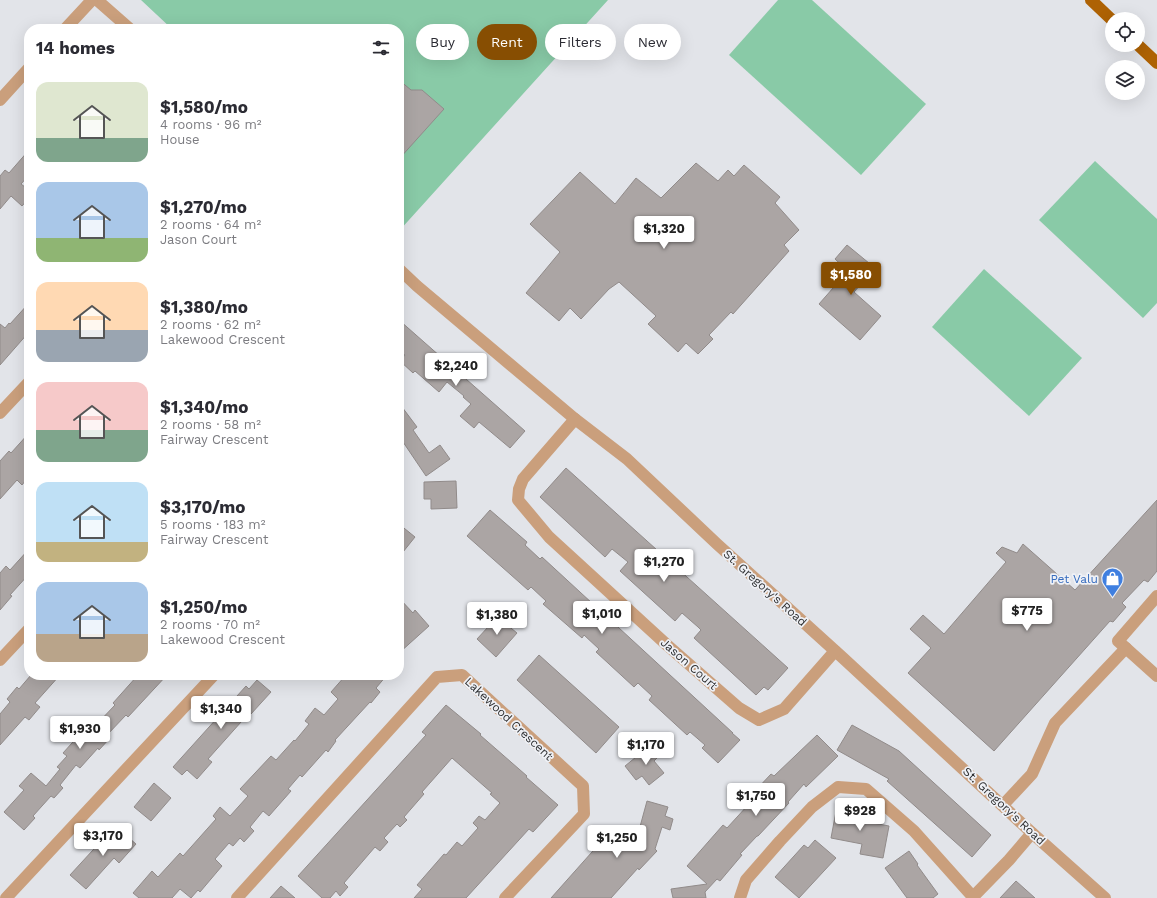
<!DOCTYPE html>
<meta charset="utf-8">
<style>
:root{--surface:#fff;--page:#f7f7f7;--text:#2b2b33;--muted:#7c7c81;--accent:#874e02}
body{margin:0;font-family:"Work Sans",sans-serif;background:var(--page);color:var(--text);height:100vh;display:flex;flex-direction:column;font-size:15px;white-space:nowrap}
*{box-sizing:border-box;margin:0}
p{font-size:13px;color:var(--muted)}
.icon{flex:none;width:22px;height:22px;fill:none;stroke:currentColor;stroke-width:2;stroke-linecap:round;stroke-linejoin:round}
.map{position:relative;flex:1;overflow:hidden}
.side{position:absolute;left:24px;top:24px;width:380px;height:656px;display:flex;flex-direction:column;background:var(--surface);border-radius:16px;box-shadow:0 4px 16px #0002}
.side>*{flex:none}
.hud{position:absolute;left:416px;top:24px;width:380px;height:36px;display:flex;gap:8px}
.fabs{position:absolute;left:1105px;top:12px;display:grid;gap:8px}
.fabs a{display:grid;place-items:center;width:40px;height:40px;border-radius:50%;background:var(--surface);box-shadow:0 4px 16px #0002;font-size:20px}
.price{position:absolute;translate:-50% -34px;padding:0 9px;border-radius:4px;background:#fff;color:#222;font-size:13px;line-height:26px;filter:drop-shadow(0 1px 2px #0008)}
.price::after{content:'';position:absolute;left:50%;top:24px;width:12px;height:9px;margin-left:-6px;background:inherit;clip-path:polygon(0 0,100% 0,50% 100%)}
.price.selected{background:var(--accent);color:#fff}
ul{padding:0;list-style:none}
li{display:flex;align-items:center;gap:12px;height:100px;padding:0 12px}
li span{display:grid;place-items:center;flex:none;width:112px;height:80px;border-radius:12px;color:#555}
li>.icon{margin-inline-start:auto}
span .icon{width:48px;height:48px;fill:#fffc;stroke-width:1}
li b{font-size:17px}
h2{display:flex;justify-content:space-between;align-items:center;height:48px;padding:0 12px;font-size:17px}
.pill{padding:0 14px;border-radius:18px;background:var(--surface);box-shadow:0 4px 16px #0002;font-size:14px;line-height:36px}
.pill.selected{background:var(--accent);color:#fff}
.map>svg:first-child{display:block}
</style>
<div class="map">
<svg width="1157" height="898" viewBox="0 0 1157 898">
<rect width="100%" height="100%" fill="#e2e4e9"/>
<g fill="#89caa7">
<polygon points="141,0 608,0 399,231 399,29 172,29"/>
<polygon points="778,0 812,0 926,104 861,175 729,55"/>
<polygon points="1095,161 1157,219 1157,303 1143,318 1039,220"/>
<polygon points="984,269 1082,358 1029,416 932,327"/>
</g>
<g fill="#aba5a4" stroke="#918b8a">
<polygon points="399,80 411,90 422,90 444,109 399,159"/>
<polygon points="29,150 29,175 21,184 29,190 29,198 22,206 11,196 0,209 0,176 5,170 9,173"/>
<polygon points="696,163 718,181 728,170 734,176 744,165 780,197 775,203 799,230 784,245 789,251 733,314 731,312 709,335 713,339 698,354 686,343 678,352 648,324 656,316 619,282 609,289 581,319 570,308 559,321 526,293 560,252 530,224 580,172 615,204 636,178 661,198"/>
<polygon points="847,245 875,268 854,292 881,316 860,340 819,304 848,271 835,259"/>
<polygon points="29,303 29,332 0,365 0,324 5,328 9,323 10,324"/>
<polygon points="399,320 525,431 510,448 479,422 474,428 460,416 471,404 463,397 464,396 447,382 439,392 415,371 413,373 400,361 405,355 399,350"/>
<polygon points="399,403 417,427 413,430 429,453 440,445 450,459 426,476 399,436"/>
<polygon points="29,433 29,476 22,485 17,480 0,499 0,461 9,451 11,453"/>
<polygon points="566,468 788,668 768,690 764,687 756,695 694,638 701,630 698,627 682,613 675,621 620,571 628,562 612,549 605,557 540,497"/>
<polygon points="456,481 457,508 431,509 431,499 424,499 424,482"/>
<polygon points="1157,500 1157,571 1148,582 1144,580 1122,603 1126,607 1113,622 1110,621 994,751 908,673 931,648 910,629 923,615 944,634 1006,562 996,553 1002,547 1017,553 1023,544 1075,590"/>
<polygon points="490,510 527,542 525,545 540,559 542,557 733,733 732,733 740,740 718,763 702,748 705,745 690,732 687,735 649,700 652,696 638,683 634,687 596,652 599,649 584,635 582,638 543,604 546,601 531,587 528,590 467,536"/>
<polygon points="399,524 415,537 399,557"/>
<polygon points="29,549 29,574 10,595 12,596 0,610 0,573 6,566 10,570"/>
<polygon points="399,598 413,613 415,610 429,626 399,653"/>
<polygon points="500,614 508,621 506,624 517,633 496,657 477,639"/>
<polygon points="539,655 619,727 596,753 517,680"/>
<polygon points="31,675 60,675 35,703 40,707 29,720 25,717 0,745 0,714 10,702 7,699 17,687 19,689"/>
<polygon points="138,675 167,675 128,717 126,715 107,735 110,738 99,750 98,748 80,768 76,765 60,785 63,788 54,798 51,796 33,816 35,818 24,830 4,812 24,790 19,786 31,773 46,786 60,769 57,767 67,756 63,753 81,733 76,729 87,717 96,725 115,705 113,703"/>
<polygon points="346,675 387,675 376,688 380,692 371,703 370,702 335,740 336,741 328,752 326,750 302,777 300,775 288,789 291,791 269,816 263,811 250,827 254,831 244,842 240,838 233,846 229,843 215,859 222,866 200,892 198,890 191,898 180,889 172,898 139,898 133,893 152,871 158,877 180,853 183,856 216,819 213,816 220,807 230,816 248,796 240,789 271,756 276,760 294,740 295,741 309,724 305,721 315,708 324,715 338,699 331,692"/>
<polygon points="257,680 271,692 251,714 250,712 208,759 212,762 197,779 187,770 182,775 173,767 246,686 249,689"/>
<polygon points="446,705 481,734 480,735 527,776 526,777 558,805 533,832 529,829 466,898 414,898 422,889 417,885 444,854 446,855 457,842 462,846 478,828 473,823 479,816 485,820 500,803 490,794 492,793 452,758 422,792 424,794 404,817 407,820 400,827 397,824 384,838 388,842 380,851 375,847 344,883 348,887 340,896 336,891 330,898 322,898 298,876 426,735 422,732"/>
<polygon points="852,725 899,751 991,835 972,857 887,781 889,779 837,750"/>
<polygon points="817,735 838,756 806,787 804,784 788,802 789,803 758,836 757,836 740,854 742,855 720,881 717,879 705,892 706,898 673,898 671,889 707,884 687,866 723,825 727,828 759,793 756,790 771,774 774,776"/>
<polygon points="652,744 660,755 654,761 664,773 649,785 642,776 636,780 625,766"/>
<polygon points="154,783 171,798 151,821 134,807"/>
<polygon points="647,801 668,807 665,816 673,819 670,830 662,827 655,849 657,851 639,870 638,868 611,898 551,898 600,843 607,849 629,826 638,834"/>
<polygon points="837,806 859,810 858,815 869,817 868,822 889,826 883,858 860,854 862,844 831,838"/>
<polygon points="115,826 136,844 119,863 114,858 86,889 70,875"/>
<polygon points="815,840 836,858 799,898 775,877 804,845 808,848"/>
<polygon points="909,851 918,864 917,865 938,894 933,898 907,898 885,868"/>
<polygon points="1016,881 1035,898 1000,898"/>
<polygon points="281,886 295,898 270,898"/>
</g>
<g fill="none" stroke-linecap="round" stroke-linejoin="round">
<g stroke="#ca9f7c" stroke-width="12">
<polyline points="97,0 130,29"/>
<polyline points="65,29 92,0"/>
<polyline points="0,100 29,68"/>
<polyline points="399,269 417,286 575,419 627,459 717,544 843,658 1032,833 1105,898"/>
<polyline points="0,413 29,382"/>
<polyline points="575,419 523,479 519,489 518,500 549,537 667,645 739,708 759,720 784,709 835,651"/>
<polyline points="1157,596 1118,641 1157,676"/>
<polyline points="0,660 29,629"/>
<polyline points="1003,805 1032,774 1055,723 1126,648"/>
<polyline points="6,898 214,675"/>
<polyline points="237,898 437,677 462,675 583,786 584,814 505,898"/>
<polyline points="740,898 746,880 780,841 812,807 838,787 866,789 914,831 973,897"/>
<polyline points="972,898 1009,860 1032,833"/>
</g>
<g stroke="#ae6204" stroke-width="12">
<polyline points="1091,0 1112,20"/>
<polyline points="1138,45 1157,63"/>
</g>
</g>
<defs>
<symbol id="shop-pin" viewBox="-11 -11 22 30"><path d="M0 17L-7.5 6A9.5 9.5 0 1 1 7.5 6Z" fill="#3f7fe0" stroke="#eff1f6"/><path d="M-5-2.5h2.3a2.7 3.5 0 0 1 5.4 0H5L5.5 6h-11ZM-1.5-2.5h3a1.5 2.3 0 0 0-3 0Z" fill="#fff"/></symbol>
</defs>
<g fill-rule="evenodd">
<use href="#shop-pin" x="1100" y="566" width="25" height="34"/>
</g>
<g text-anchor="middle" stroke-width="3.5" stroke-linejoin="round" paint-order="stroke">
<g font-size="12" fill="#366cbe" stroke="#eff1f6" text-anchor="end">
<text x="1098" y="583">Pet Valu</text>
</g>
<g font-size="12" fill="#2f3032" stroke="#eff1f6">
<text transform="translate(765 588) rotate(42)" y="4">St. Gregory's Road</text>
<text transform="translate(689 664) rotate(41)" y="4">Jason Court</text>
<text transform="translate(509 719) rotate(43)" y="4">Lakewood Crescent</text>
<text transform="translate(1004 806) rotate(43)" y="4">St. Gregory's Road</text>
</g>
</g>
</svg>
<div class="fabs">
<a><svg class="icon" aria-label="locate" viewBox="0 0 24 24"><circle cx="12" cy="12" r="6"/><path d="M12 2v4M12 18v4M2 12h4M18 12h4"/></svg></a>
<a><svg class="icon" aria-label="layers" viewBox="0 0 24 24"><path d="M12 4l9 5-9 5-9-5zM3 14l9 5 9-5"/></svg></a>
</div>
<b class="price" style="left:664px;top:250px">$1,320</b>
<b class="price selected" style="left:851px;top:296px">$1,580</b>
<b class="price" style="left:456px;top:387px">$2,240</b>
<b class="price" style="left:664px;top:583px">$1,270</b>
<b class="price" style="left:1027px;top:632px">$775</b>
<b class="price" style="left:602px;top:635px">$1,010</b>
<b class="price" style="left:497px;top:636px">$1,380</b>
<b class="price" style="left:221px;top:730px">$1,340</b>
<b class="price" style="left:80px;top:750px">$1,930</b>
<b class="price" style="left:646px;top:766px">$1,170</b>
<b class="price" style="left:756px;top:817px">$1,750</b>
<b class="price" style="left:860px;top:832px">$928</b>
<b class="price" style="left:103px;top:857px">$3,170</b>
<b class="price" style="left:617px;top:859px">$1,250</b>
<div class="hud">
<a class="pill">Buy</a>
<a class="pill selected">Rent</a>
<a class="pill">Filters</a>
<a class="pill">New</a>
</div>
<section class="side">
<h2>14 homes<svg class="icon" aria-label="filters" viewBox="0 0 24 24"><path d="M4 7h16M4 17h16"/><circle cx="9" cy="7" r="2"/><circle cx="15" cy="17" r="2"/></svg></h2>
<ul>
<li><span style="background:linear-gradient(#dfe7d0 70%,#7fa58c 0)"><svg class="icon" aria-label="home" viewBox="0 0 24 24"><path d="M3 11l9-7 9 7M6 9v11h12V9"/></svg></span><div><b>$1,580/mo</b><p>4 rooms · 96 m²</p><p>House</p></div></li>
<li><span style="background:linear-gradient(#a9c7e8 70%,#8fb573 0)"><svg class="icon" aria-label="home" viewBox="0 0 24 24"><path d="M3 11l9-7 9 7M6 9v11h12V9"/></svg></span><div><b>$1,270/mo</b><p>2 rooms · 64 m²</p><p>Jason Court</p></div></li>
<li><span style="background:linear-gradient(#ffd9b3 60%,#9aa5b1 0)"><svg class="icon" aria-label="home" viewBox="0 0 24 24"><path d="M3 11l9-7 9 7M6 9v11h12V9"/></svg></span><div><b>$1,380/mo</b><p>2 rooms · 62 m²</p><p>Lakewood Crescent</p></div></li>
<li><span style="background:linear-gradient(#f6c9c9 60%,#7fa58c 0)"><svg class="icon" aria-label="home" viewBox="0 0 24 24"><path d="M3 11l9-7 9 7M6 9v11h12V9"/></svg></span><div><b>$1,340/mo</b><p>2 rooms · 58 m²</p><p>Fairway Crescent</p></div></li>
<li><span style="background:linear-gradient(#bfe0f5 75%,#c2b280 0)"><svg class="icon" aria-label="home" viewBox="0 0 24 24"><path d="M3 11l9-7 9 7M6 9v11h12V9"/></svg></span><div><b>$3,170/mo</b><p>5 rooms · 183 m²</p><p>Fairway Crescent</p></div></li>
<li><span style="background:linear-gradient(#a9c7e8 65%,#b9a48a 0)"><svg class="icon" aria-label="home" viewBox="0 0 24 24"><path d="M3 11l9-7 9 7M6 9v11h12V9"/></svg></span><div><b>$1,250/mo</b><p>2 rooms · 70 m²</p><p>Lakewood Crescent</p></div></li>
</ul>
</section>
</div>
